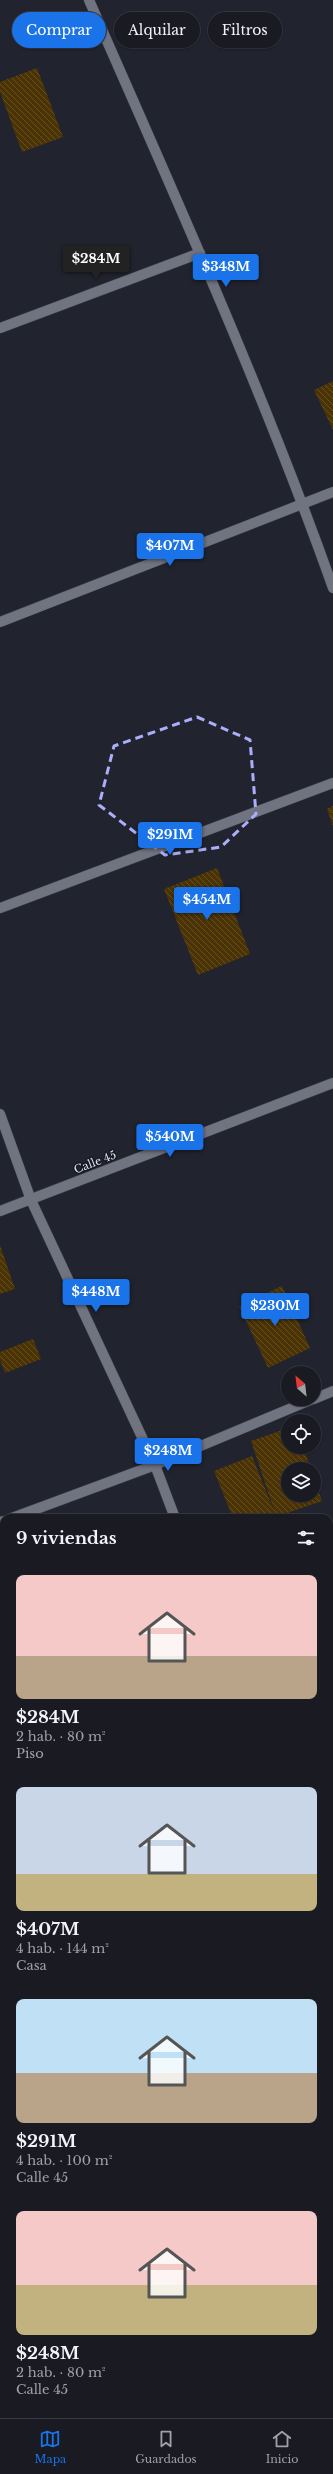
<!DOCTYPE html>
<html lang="es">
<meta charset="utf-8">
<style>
:root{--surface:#191a22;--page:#26272f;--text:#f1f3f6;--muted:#9fa1a5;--line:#373840;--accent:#1a73e8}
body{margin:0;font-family:"Libre Baskerville",serif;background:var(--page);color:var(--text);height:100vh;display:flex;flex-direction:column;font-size:15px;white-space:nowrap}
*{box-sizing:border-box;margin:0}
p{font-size:13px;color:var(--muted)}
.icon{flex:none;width:22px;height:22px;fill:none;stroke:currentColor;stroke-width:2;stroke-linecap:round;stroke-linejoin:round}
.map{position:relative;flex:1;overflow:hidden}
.drawer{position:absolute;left:0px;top:1514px;width:333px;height:904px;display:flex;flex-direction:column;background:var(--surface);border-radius:12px 12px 0 0;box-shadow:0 1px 3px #0004,0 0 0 1px var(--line)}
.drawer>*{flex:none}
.banner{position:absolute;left:12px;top:12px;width:309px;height:36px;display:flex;gap:8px}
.needle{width:26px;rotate:332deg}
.controls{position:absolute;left:281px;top:1366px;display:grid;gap:8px}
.controls a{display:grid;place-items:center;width:40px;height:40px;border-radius:50%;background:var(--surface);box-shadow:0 1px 3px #0004,0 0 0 1px var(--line);font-size:20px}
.price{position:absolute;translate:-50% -34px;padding:0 9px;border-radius:4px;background:var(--accent);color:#fff;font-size:13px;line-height:26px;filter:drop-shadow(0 1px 2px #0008)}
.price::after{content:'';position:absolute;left:50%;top:24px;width:12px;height:9px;margin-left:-6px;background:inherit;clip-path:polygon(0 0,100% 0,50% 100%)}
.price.active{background:#222;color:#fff}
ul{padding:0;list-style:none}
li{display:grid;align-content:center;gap:8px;height:212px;padding:0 16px}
li span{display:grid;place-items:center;height:124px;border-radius:8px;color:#555}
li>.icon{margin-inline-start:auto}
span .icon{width:72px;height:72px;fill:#fffc;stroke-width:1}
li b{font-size:17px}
h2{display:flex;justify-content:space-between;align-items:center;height:48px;padding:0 16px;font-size:17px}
.pill{padding:0 14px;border-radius:18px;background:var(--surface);box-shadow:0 1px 3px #0004,0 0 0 1px var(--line);font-size:14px;line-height:36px}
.pill.active{background:var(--accent);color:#fff}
.menu{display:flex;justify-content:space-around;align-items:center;height:56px;border-top:1px solid var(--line);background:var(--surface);font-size:11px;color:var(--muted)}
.menu a{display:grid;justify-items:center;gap:2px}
.menu .active{color:var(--accent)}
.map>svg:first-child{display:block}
</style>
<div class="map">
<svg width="333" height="2418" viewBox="0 0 333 2418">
<defs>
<pattern id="building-back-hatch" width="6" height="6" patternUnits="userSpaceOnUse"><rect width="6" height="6" fill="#4b3303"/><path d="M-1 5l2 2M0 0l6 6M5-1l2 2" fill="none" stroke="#645028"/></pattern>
</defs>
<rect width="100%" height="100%" fill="#21232e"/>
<g fill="url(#building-back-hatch)">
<polygon points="37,68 63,137 22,152 0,92 0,82"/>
<polygon points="333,381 333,430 314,390"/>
<polygon points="333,806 333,826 327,809"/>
<polygon points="217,868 250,954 198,975 164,889"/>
<polygon points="0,1245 15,1289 0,1294"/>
<polygon points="282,1286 310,1348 268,1368 239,1306"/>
<polygon points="33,1339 41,1359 5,1373 0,1360 0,1352"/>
<polygon points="288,1428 288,1447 303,1447 311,1469 288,1469 288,1495 314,1495 314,1479 322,1501 273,1518 233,1518 214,1471 252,1456 275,1513 251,1441"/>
<polygon points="333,1780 333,1818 329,1820 329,1781"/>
<polygon points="4,1839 4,1940 0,1942 0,1841"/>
<polygon points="333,2150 333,2208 329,2210 329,2152"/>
<polygon points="265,2414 308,2414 309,2417 267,2418"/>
</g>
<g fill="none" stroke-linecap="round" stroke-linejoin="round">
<defs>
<g id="street">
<path d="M89,0C174,194 262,388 333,588"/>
<polyline points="0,328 200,253"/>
<polyline points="0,622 333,492"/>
<polyline points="0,908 333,783"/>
<polyline points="0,1114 31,1200 155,1465 175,1518"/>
<polyline points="0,1211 333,1083"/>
<polyline points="314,1399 333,1391"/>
<polyline points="12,1518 155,1465 313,1399"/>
<polyline points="0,1522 4,1521"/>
<polyline points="329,1674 333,1673"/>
<polyline points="0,1809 4,1808"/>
<polyline points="329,1904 333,1913"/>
<polyline points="329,2268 333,2266"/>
<polyline points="0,2415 4,2413"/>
</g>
</defs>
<use href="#street" stroke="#3e3f48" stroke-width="11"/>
<polyline stroke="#7b7c86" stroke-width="2.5" stroke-dasharray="2 2" stroke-linecap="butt" points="53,2414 54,2418"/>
<use href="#street" stroke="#707380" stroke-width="10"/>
</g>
<path fill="none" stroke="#abaffb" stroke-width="3" stroke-dasharray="8 5" stroke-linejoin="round" d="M197,717L250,740L256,814L221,847L165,855L99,805L114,746Z"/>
<g text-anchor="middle" stroke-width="3" stroke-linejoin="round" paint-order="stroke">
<g font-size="11" fill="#dedfe7" stroke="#181a25">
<text transform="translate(95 1162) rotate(-21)" y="4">Calle 45</text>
</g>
</g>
</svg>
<div class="controls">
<a><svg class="needle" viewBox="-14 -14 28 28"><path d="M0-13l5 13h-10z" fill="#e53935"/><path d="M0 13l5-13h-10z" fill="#9fa1a5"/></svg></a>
<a><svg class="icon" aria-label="locate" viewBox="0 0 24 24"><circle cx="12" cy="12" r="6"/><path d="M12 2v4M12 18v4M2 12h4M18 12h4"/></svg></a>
<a><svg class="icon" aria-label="layers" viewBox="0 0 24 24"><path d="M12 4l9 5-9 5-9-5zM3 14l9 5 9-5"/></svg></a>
</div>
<b class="price active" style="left:96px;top:280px">$284M</b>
<b class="price" style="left:226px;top:288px">$348M</b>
<b class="price" style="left:170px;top:567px">$407M</b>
<b class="price" style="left:170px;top:856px">$291M</b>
<b class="price" style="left:207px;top:921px">$454M</b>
<b class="price" style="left:170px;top:1158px">$540M</b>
<b class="price" style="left:96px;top:1313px">$448M</b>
<b class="price" style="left:275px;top:1327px">$230M</b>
<b class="price" style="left:168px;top:1472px">$248M</b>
<div class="banner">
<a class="pill active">Comprar</a>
<a class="pill">Alquilar</a>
<a class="pill">Filtros</a>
</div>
<section class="drawer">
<h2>9 viviendas<svg class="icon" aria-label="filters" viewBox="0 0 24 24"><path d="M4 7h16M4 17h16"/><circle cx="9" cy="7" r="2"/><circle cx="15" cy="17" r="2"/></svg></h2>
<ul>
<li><span style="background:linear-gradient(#f6c9c9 65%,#b9a48a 0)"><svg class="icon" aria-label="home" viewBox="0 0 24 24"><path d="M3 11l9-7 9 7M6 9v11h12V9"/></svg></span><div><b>$284M</b><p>2 hab. · 80 m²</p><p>Piso</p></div></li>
<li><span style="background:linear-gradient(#c9d6e8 70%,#c2b280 0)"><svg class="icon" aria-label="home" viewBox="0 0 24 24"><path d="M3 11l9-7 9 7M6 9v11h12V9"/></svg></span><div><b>$407M</b><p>4 hab. · 144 m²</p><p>Casa</p></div></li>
<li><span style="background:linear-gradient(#bfe0f5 60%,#b9a48a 0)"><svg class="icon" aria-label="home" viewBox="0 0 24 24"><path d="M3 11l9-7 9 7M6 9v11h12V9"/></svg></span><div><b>$291M</b><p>4 hab. · 100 m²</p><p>Calle 45</p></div></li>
<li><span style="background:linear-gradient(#f6c9c9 60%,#c2b280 0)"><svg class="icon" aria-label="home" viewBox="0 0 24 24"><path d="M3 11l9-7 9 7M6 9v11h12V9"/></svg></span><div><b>$248M</b><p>2 hab. · 80 m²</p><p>Calle 45</p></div></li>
</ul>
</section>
</div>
<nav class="menu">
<a class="active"><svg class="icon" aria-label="map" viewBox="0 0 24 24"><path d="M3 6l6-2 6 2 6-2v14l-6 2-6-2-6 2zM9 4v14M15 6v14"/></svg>Mapa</a>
<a><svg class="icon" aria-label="saved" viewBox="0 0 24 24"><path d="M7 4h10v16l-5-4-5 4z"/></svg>Guardados</a>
<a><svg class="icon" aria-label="home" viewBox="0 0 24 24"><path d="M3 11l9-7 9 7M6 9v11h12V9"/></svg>Inicio</a>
</nav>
